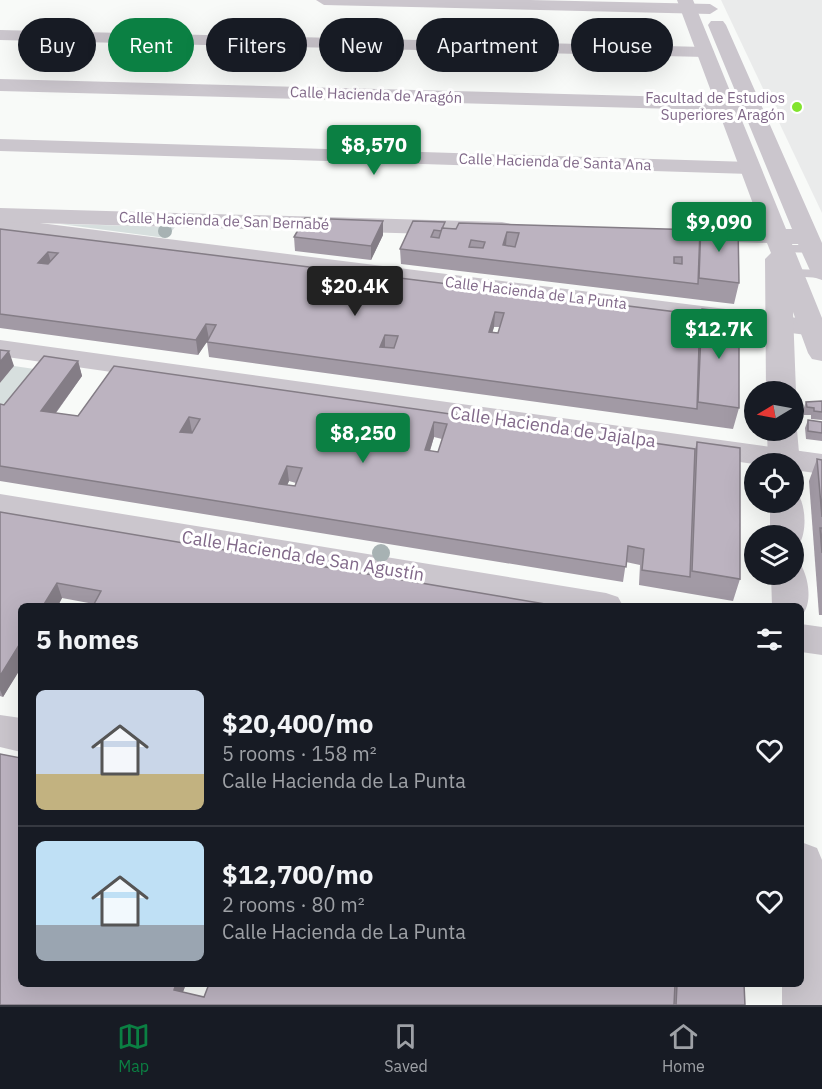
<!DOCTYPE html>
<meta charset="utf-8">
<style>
:root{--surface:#171b24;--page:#242831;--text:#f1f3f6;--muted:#9ea1a6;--line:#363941;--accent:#0b8043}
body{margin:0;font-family:"IBM Plex Sans",sans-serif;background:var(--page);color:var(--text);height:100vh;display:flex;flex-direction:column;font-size:22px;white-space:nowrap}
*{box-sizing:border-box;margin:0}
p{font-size:20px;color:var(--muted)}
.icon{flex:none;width:33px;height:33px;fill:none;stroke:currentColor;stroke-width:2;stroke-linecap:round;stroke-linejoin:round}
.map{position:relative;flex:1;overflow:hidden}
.side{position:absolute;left:18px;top:603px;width:786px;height:384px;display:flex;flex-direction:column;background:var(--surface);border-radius:9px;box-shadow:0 6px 24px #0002}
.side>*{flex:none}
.top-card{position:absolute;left:18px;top:18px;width:786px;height:54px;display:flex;gap:12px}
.needle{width:39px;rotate:260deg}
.tools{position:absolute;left:744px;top:381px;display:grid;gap:12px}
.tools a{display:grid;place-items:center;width:60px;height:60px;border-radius:50%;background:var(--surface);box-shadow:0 6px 24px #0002;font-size:30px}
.price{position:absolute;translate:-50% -51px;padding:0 14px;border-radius:6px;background:var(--accent);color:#fff;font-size:20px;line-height:39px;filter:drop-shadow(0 2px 3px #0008)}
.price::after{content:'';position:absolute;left:50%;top:36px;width:18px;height:14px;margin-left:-9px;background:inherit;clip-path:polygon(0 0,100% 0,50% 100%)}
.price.selected{background:#222;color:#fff}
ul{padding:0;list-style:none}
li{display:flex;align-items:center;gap:18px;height:150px;padding:0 18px}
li+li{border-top:2px solid var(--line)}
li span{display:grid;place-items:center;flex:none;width:168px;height:120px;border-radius:9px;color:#555}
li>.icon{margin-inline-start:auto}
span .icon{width:72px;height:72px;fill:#fffc;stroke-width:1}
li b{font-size:26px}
h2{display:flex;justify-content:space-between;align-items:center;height:72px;padding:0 18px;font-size:26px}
.tag{padding:0 21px;border-radius:27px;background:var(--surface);box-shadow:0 6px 24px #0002;font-size:21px;line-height:54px}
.tag.selected{background:var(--accent);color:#fff}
.tab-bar{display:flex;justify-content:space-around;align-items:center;height:84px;border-top:2px solid var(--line);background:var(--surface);font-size:16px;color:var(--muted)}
.tab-bar a{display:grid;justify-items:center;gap:3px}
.tab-bar .selected{color:var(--accent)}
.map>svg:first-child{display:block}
</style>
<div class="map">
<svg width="822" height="1005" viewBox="0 0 822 1005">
<rect width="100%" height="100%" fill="#f8faf8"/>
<polygon fill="#eaebeb" points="721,0 822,0 822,213"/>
<g fill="#d7dfde">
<polygon points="60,224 175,227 166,238"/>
<polygon points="14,366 48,371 0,419 0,383"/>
</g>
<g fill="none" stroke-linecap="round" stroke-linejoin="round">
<g fill="#cbc6cd" fill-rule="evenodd">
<polygon points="781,245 822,245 822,253 777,252 775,249 777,246"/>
<polygon points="792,269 822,270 822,278 787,276 786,273 787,270"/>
</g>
<g fill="#cbc6cd" fill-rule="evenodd">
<polygon points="316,0 530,0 710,4 718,9 710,14 324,5"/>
<polygon points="0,30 705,47 711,48 714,52 711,56 705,57 0,40"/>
<polygon points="0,79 752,99 759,101 762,105 759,109 752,111 0,91"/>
<polygon points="0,139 750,162 757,164 761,168 757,172 750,174 0,151"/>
<polygon points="0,218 822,321 822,337 0,232"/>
<polygon points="0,340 822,454 822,474 794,470 794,464 754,464 0,356"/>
<polygon points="0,494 606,593 618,597 623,606 528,606 0,516"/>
<polygon points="801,624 822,627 822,655 801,652"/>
<polygon points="0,715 21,718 21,752 0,747"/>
</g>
<g fill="#cbc6cd" fill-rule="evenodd">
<polygon points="677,0 693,0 786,229 792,229 708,25 711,21 723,21 726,25 822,243 822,280 813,277 798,244 792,244 822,318 822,361 812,359 808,353 793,312 796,392 794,395 794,392 766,392 765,259 771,253 767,243 695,241 686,239 683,234 686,229 695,227 762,228"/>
<polygon points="0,208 502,222 511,224 514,229 511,234 502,236 0,222"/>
<polygon points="794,424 797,430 800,464 794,472 794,464 768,464 767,430 794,430"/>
<path d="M794,493L798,494C806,507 807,531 799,545L794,546V536H770V502H794Z"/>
<path d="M794,562L801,565C809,579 813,605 801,616V606H772L771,574H794Z"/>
<polygon points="801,842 817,848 822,860 822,1005 782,1005 782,984 801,984"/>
</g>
</g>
<g fill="#a7b2b3">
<circle cx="333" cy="38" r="4.5"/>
<circle cx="165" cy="231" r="7"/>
<circle cx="381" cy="553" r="9"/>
</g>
<g fill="#a29aa5" fill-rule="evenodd">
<polygon points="383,221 383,235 371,260 295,251 294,237"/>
<polygon points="413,221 445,228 700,230 701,224 739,283 734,304 401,264 400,249"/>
<path d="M0,229L701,315L702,309L739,332L737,341L739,408L733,429L209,357L207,342L208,339L198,355L0,328ZM494,327H500L498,333H492ZM689,341L697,342V341V345L689,344Z"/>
<path d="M78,361L82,376L56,413L78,416L114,366L695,449L697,442L740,579L733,601L639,585L640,565L626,562L623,582L0,481V404L4,405ZM434,437L442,439L438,452L430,451ZM289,481L296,483L295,486L287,485Z"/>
<polygon points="822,401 822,420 811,419 811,415 804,415 803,410 806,402"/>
<polygon points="808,420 822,422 822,441 806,439 805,428"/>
<polygon points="817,459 822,460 822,615 819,615 809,481"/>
<polygon points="0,512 557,606 94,604 62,598 3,697 0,696"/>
<polygon points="21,984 186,984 183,992 204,997 209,984 744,984 745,1005 0,1005"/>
</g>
<g fill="#847d86">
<polygon points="383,221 383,235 371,260 371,246"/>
<polygon points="507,232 506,246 503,245"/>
<polygon points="48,252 52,266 38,263"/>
<polygon points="495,312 494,327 488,347 489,332"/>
<polygon points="206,324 209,339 198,355 196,340"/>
<polygon points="385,335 385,349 380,347"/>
<polygon points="9,351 14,366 0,383 0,362"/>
<polygon points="78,361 82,376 46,426 41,411"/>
<polygon points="189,417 192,432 183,447 180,432"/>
<polygon points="434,422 434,437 425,466 425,450"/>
<polygon points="287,466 289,481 281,499 279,484"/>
<polygon points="57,583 62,598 58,606 43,606"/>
<polygon points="21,642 21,668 3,697 0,690 0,676"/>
<polygon points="176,984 186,984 179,1002 174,990"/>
</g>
<g fill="#bcb3c0" stroke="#847d86" stroke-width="1.5" fill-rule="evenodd">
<polygon points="305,218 383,221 371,246 294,237"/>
<path d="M413,221L445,222L441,231L434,230L431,237L439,238L442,228L456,229L459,223L700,230L698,284L400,249ZM507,232L519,233L515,247L503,245ZM471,240L485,242L483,248L469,247ZM674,257H682V264L674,263Z"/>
<polygon points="701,224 738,225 739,283 699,278"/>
<path d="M0,229L701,315L700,327L690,326L689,344L699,345L697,409L207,342L216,325L206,324L196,340L0,314ZM48,252L58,253L48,264L38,263ZM495,312L504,313L498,333L489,332ZM385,335L398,336L394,348L380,347Z"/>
<polygon points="702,309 739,313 739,332 725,330 725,339 739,341 739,408 698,402"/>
<polygon points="0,350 9,351 0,362"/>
<path d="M44,356L78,361L41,411L78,416L114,366L695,449L690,577L642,570L644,549L628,546L626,567L0,466V404L4,405ZM189,417L200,419L192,433L180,432ZM434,422L447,424L438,452L425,450ZM287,466L302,468L295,486L279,484Z"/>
<polygon points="822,401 822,412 814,411 814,408 807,407 806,402"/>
<polygon points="808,420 822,422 822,433 808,431"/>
<polygon points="697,442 740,448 740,579 692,571"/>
<polygon points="817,459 822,460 822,517"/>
<polygon points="0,512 557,606 93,606 101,591 57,583 43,606 21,606 21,642 0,676"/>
<polygon points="820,528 822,528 822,553"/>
<polygon points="0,754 21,758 21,984 176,984 174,990 204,997 209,984 675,984 674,1005 0,1005"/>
<polygon points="677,984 744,984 745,1005 676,1005"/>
</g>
<circle fill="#82e42e" stroke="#fff" stroke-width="2" cx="797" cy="107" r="6"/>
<g text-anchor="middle" stroke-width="6" stroke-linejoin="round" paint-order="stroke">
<g font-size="15" fill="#816989" stroke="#fff">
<text transform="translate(376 95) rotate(2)" y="5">Calle Hacienda de Aragón</text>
<text transform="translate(555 162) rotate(2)" y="5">Calle Hacienda de Santa Ana</text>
<text transform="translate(224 221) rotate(2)" y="5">Calle Hacienda de San Bernabé</text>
<text transform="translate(536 293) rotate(7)" y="5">Calle Hacienda de La Punta</text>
</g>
<g font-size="15" fill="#816989" stroke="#fff" text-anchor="end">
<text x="785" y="103">Facultad de Estudios<tspan x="785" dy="17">Superiores Aragón</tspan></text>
</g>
<g font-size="18" fill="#816989" stroke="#fff">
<text transform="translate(553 427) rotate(8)" y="6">Calle Hacienda de Jajalpa</text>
<text transform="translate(303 556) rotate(9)" y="6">Calle Hacienda de San Agustín</text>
</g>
</g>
</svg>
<div class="tools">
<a><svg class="needle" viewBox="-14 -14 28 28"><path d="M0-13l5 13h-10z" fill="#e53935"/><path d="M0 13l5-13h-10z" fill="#9ea1a6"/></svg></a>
<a><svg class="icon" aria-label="locate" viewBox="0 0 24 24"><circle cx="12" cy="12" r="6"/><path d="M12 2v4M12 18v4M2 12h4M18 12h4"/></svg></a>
<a><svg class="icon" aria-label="layers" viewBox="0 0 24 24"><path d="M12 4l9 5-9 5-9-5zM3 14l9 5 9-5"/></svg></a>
</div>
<b class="price" style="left:374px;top:176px">$8,570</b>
<b class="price" style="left:719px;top:253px">$9,090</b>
<b class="price selected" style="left:355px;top:317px">$20.4K</b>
<b class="price" style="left:719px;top:360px">$12.7K</b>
<b class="price" style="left:363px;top:464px">$8,250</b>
<div class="top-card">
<a class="tag">Buy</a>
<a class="tag selected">Rent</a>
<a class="tag">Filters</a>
<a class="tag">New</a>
<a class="tag">Apartment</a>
<a class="tag">House</a>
</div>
<section class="side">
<h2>5 homes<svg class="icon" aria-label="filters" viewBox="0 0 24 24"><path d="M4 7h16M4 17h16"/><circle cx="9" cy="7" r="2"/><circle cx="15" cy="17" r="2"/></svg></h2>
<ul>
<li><span style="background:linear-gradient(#c9d6e8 70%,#c2b280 0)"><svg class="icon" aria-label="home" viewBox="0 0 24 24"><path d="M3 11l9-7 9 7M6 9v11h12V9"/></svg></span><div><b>$20,400/mo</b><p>5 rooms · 158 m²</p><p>Calle Hacienda de La Punta</p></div><svg class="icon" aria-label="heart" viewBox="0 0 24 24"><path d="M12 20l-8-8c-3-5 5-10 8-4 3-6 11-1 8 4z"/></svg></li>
<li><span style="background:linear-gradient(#bfe0f5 70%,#9aa5b1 0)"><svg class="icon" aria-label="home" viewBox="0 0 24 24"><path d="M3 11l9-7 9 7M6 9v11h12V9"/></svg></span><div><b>$12,700/mo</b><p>2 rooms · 80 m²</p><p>Calle Hacienda de La Punta</p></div><svg class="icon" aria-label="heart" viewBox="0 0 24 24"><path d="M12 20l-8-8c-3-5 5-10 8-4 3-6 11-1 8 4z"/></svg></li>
</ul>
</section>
</div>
<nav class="tab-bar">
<a class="selected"><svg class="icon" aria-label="map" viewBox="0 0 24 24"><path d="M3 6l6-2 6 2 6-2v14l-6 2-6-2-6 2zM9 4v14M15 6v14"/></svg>Map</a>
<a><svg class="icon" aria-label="saved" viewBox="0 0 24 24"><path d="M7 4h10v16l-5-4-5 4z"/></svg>Saved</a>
<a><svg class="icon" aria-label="home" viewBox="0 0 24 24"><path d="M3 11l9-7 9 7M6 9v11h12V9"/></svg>Home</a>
</nav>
